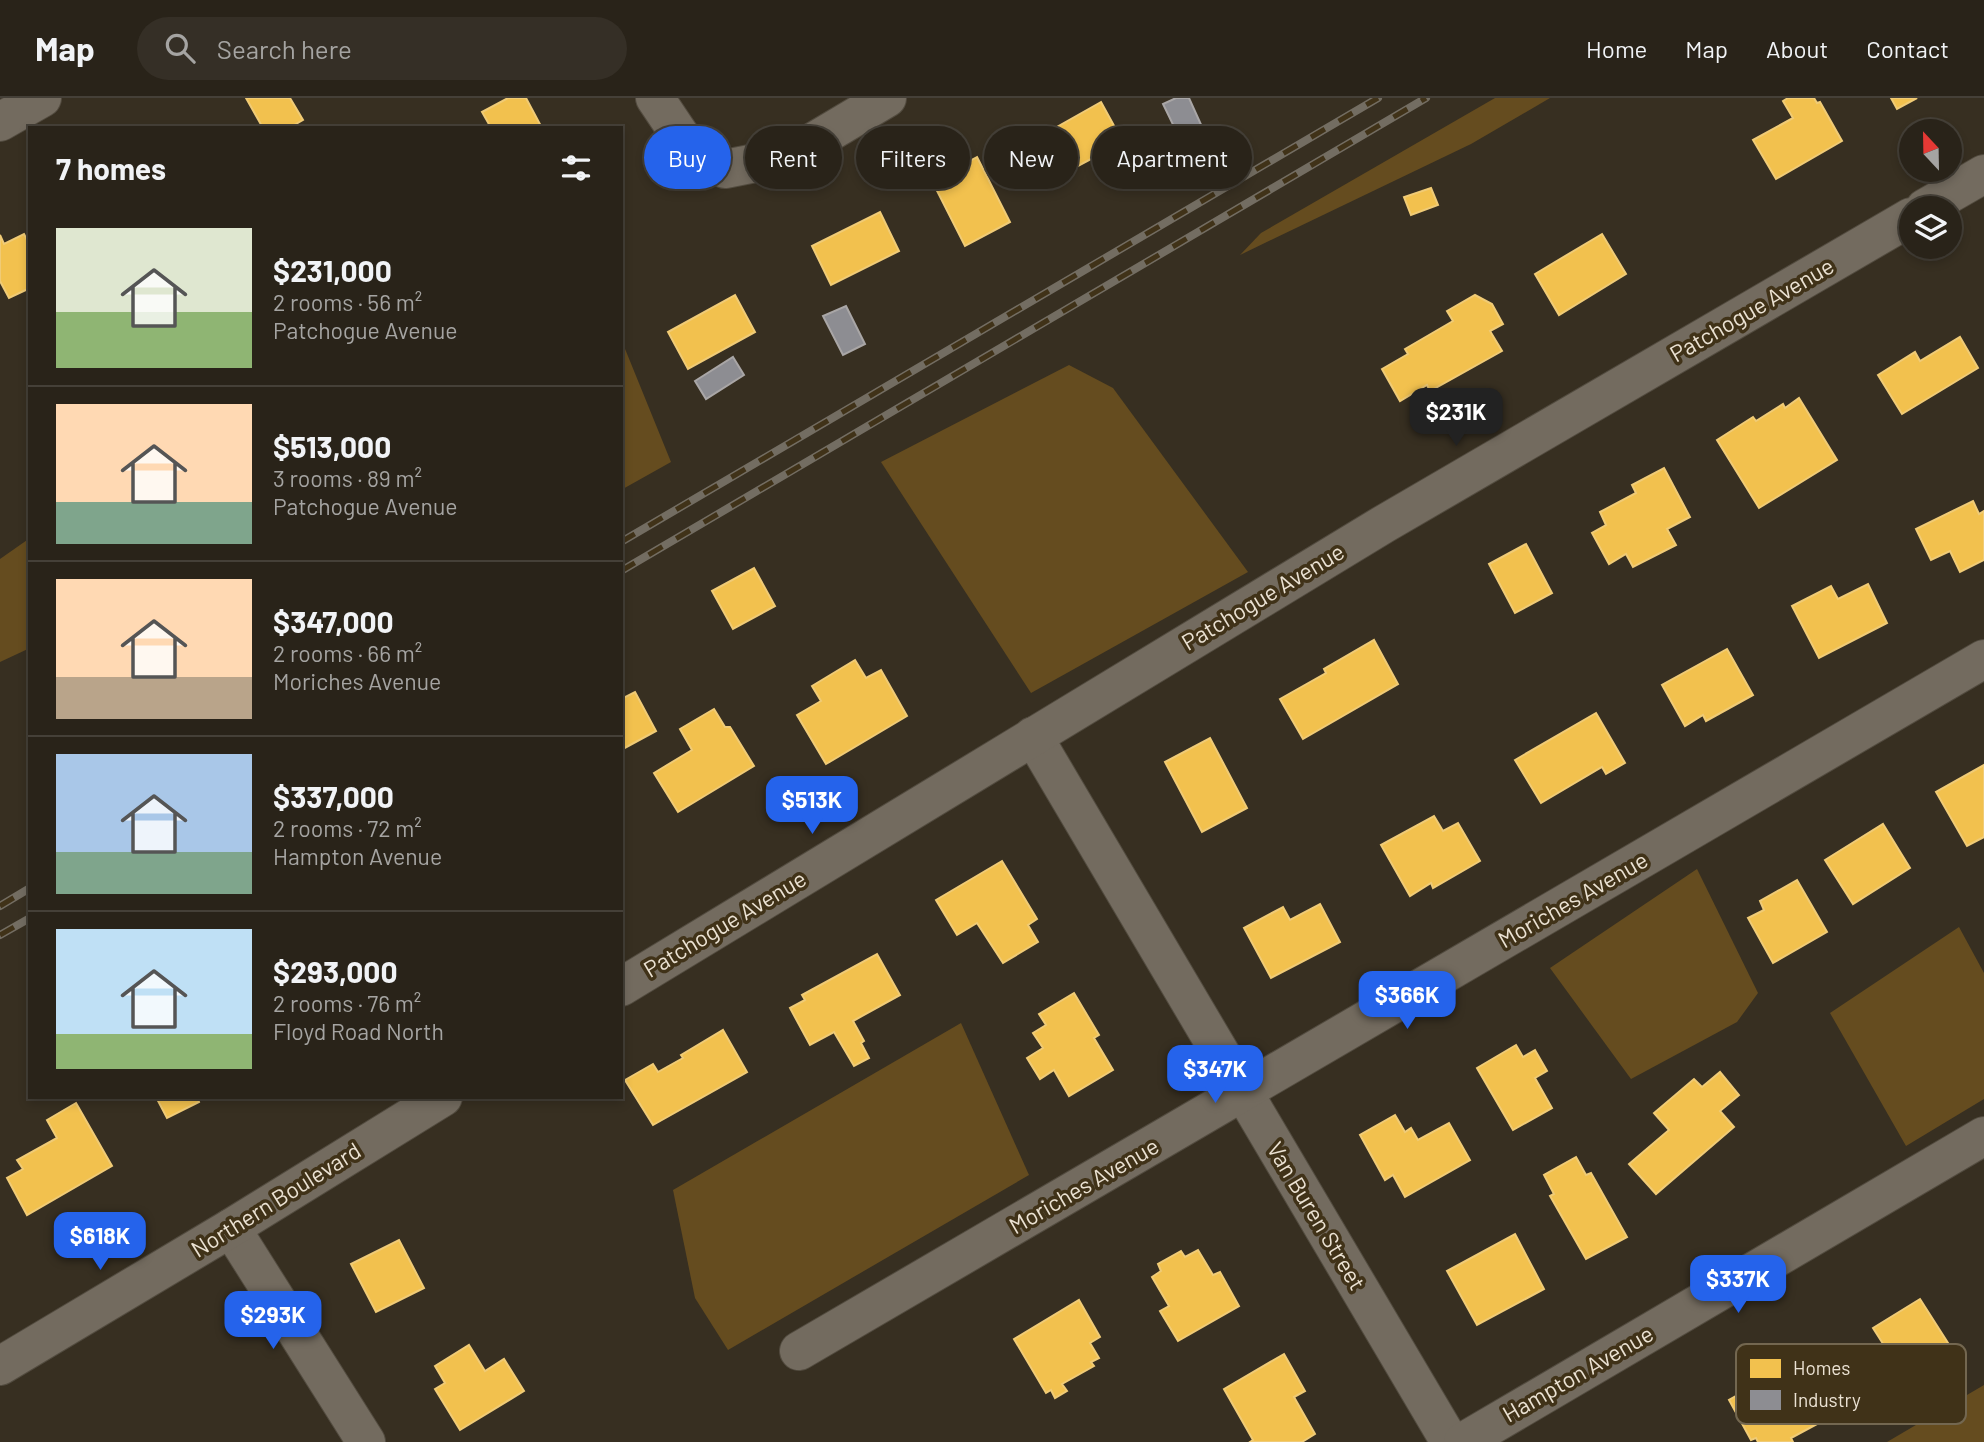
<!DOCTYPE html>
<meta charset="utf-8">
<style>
:root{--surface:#292319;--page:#352f26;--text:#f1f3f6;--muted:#a5a4a2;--line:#454038;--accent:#2563eb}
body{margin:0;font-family:Barlow,sans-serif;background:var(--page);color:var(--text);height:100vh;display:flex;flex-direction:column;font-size:26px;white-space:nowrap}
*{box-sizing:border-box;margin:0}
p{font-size:23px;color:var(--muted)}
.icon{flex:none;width:38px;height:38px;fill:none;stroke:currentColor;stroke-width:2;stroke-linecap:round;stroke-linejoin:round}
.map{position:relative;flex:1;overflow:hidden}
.panel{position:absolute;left:28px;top:28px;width:595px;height:973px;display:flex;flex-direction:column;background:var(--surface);border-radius:0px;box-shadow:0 4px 10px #0003,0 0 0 2px var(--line)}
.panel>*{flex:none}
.hud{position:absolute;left:644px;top:28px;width:665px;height:63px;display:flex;gap:14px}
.needle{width:46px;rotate:338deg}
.fabs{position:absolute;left:1899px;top:21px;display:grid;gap:14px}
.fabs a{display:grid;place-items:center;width:63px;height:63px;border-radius:50%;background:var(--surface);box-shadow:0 4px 10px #0003,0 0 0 2px var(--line);font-size:35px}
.price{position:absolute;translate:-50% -60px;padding:0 16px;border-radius:14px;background:var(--accent);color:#fff;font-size:23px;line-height:46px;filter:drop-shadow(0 2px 4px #0008)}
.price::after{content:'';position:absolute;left:50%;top:42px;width:21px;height:16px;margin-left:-10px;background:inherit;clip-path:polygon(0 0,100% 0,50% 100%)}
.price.active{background:#222;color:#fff}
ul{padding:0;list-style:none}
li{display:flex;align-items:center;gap:21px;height:175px;padding:0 28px}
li+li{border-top:2px solid var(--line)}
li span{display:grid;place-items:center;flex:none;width:196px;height:140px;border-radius:0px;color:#555}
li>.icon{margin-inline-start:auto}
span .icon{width:84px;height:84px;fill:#fffc;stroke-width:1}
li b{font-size:30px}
h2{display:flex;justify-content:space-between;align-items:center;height:84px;padding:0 28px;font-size:30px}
.chip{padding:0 24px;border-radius:32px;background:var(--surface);box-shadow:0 4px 10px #0003,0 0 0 2px var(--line);font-size:24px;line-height:63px}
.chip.active{background:var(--accent);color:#fff}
header{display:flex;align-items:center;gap:42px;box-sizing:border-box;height:98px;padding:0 35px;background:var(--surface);border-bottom:2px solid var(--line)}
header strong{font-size:33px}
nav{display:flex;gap:38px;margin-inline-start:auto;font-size:24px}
.search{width:490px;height:63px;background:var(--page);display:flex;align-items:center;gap:18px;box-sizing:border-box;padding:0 24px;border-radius:38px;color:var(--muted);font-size:26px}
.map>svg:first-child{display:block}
</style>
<header>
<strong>Map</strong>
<div class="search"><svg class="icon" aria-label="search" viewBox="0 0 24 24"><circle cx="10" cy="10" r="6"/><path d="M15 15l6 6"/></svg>Search here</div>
<nav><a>Home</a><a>Map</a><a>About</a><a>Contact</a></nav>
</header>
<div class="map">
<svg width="1984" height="1344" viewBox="0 0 1984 1344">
<rect width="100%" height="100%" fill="#372f21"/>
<g fill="#654c1f">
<polygon points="1495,0 1550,0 1471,46 1240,157 1261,135"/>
<polygon points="621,241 671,364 621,392"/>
<polygon points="1069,267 1113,290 1248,474 1031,595 881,364"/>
<polygon points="30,440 30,550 0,564 0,461"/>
<polygon points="1697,771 1758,895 1737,924 1631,981 1550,870"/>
<polygon points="1959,829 1984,875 1984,1001 1906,1048 1830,915"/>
<polygon points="961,925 1029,1077 728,1252 695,1200 673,1092"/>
<polygon points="1984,1287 1984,1344 1887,1344"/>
</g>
<g fill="#f2c14e" stroke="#f0cb76" stroke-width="2">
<polygon points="246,0 290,0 303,22 289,30 263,30"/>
<polygon points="508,0 526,0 542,30 487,30 490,28 482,14"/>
<polygon points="1788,0 1814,0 1817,5 1820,4 1842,43 1776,81 1753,42 1793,20 1783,3"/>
<polygon points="1891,0 1917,0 1897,11"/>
<polygon points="1101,4 1123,44 1048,84 1027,46"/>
<polygon points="977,59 1010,124 965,148 932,83"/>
<polygon points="1431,90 1438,107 1411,117 1404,99"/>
<polygon points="880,114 899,153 831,187 812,148"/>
<polygon points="24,136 30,148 30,190 9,200 0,183 0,137 4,146"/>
<polygon points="1602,136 1626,176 1559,217 1535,176"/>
<polygon points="735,197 755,234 688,271 668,234"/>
<polygon points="1475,197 1492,206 1503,226 1490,233 1502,253 1430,293 1427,287 1400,303 1382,271 1408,256 1405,251 1453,223 1447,213"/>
<polygon points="1960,239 1978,270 1902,316 1878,277 1915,254 1920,263"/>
<polygon points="1799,300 1837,362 1759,410 1717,342 1753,319 1756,323 1783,306 1785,310"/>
<polygon points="1664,370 1690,419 1667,431 1676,447 1633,469 1626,456 1609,466 1592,435 1606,427 1600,414 1636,395 1632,387"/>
<polygon points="1973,403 1979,416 1984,413 1984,462 1960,474 1950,453 1931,462 1916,431"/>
<polygon points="1526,446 1552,495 1515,515 1489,466"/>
<polygon points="754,470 775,508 733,531 712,493"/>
<polygon points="1868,486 1887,525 1819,560 1792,508 1831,488 1838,501"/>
<polygon points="1374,542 1398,586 1303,641 1280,601 1326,575 1324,571"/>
<polygon points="1727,551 1753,597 1706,623 1703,617 1685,628 1662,587"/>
<polygon points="855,562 866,580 881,572 907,618 826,666 797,617 821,603 812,588"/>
<polygon points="635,594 656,633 621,652 621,601"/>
<polygon points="714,611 725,629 730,629 754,668 678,714 654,675 692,652 680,631"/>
<polygon points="1596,615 1625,665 1606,676 1602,669 1541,705 1515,662"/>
<polygon points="1210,640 1247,710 1202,734 1165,664"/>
<polygon points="1984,667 1984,739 1967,748 1936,694"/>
<polygon points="1434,718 1443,733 1458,725 1480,763 1433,790 1431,785 1410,798 1381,747"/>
<polygon points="1883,726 1910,770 1853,806 1825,762"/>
<polygon points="1002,763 1037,821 1028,827 1038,844 1003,865 977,825 957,837 936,802"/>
<polygon points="1797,782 1827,834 1773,865 1748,820 1764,812 1760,803"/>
<polygon points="1320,806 1340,844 1271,880 1244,830 1283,809 1290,822"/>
<polygon points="877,856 900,897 853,923 864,943 861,945 869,960 854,968 834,934 810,947 790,910 805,902 802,897"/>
<polygon points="1074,895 1099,937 1094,940 1113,972 1069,998 1054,972 1040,981 1027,960 1043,950 1033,935 1046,927 1039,916"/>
<polygon points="723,932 747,974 653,1027 625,982 653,966 658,974 683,960 681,957"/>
<polygon points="1516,947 1523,959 1535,952 1547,973 1535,980 1552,1010 1513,1032 1477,970"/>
<polygon points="1720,974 1739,997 1720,1013 1734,1029 1656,1096 1629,1066 1669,1032 1654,1015 1694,981 1702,989"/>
<polygon points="156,999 197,999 199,1004 167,1020"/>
<polygon points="76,1005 112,1068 27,1117 7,1080 23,1071 17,1062 57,1040 47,1022"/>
<polygon points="1395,1017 1405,1034 1411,1030 1418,1042 1449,1025 1470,1062 1405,1099 1393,1077 1385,1082 1360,1037"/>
<polygon points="1576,1059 1586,1077 1591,1075 1627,1139 1586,1161 1550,1098 1554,1096 1544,1077"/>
<polygon points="1515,1136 1544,1191 1477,1227 1447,1173"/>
<polygon points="399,1142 424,1190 376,1214 351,1166"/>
<polygon points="1198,1152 1213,1177 1220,1174 1239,1208 1178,1243 1160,1213 1169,1208 1152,1179 1161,1173 1158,1166 1181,1153 1185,1159"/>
<polygon points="1920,1201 1948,1245 1901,1274 1873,1230"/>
<polygon points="1079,1202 1100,1239 1090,1245 1099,1260 1091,1264 1094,1268 1062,1286 1067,1293 1055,1300 1051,1292 1046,1295 1014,1241"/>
<polygon points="469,1247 485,1273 504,1261 524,1293 460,1332 435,1291 445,1285 435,1268"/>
<polygon points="1284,1256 1305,1293 1294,1299 1315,1336 1302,1344 1250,1344 1253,1342 1224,1291"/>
<polygon points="1799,1263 1830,1319 1791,1340 1793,1344 1758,1344 1756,1340 1751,1342 1729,1302"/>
</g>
<g fill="#8d8d92" stroke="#a9a6a6" stroke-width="2">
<polygon points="1176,0 1189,0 1203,31 1180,41 1163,6"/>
<polygon points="846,208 865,246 843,257 823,218"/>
<polygon points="733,259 744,277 706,301 695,283"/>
</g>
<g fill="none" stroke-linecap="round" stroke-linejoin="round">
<defs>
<g id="minor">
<polyline points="655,0 694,58 725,71 766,63 813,44 887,0"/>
<polyline points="0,24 42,0"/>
<polyline points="1925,110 1984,76"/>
<polyline points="1033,638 1450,1344"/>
<polyline points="621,889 1384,426 1911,119"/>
<polyline points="231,1130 366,1344"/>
<polyline points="799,1253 1984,561"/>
<polyline points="0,1268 231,1130 443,999"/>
<polyline points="1463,1344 1984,1038"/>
</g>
</defs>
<use href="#minor" stroke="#524b3f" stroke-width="40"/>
<use href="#minor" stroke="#736b5f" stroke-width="38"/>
<defs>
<g id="rail">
<polyline points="621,444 1378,0"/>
<polyline points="621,473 1426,0"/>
<polyline points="0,808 30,790"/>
<polyline points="0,837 30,820"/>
</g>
</defs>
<use href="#rail" stroke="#736d62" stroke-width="8"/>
<use href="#rail" stroke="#403218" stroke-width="5" stroke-dasharray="16" stroke-linecap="butt"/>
</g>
<g text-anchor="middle" stroke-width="7" stroke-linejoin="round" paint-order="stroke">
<g font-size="23" fill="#ebe2d3" stroke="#403218">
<text transform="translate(1752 212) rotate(-30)" y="8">Patchogue Avenue</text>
<text transform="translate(1263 499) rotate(-31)" y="8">Patchogue Avenue</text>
<text transform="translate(1573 802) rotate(-30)" y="8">Moriches Avenue</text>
<text transform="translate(725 826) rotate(-31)" y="8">Patchogue Avenue</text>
<text transform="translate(1084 1088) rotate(-30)" y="8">Moriches Avenue</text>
<text transform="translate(276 1102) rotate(-32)" y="8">Northern Boulevard</text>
<text transform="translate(1316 1118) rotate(59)" y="8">Van Buren Street</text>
<text transform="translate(1578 1276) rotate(-30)" y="8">Hampton Avenue</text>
</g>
</g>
<rect x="1736" y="1246" width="230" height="80" rx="10" fill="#403218" stroke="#736750" stroke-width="2"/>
<rect x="1750" y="1261" width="31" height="19" fill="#f2c14e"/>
<rect x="1750" y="1292" width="31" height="20" fill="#8d8d92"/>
<g font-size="19" fill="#ebe2d3">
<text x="1793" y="1277">Homes</text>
<text x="1793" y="1309">Industry</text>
</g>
</svg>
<div class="fabs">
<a><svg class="needle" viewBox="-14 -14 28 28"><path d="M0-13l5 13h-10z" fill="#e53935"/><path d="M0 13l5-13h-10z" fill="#a5a4a2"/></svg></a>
<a><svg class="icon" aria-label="layers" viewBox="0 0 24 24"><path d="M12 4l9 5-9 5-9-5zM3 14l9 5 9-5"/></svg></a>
</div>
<b class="price active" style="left:1456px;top:350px">$231K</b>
<b class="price" style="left:812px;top:738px">$513K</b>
<b class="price" style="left:1407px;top:933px">$366K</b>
<b class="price" style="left:1215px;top:1007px">$347K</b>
<b class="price" style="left:100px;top:1174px">$618K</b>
<b class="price" style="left:1738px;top:1217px">$337K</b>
<b class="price" style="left:273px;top:1253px">$293K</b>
<div class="hud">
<a class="chip active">Buy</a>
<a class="chip">Rent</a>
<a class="chip">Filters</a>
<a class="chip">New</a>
<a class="chip">Apartment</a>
</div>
<section class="panel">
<h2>7 homes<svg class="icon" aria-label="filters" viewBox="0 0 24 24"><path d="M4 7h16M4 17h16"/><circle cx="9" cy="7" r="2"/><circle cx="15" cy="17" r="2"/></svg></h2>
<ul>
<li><span style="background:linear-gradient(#dfe7d0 60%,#8fb573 0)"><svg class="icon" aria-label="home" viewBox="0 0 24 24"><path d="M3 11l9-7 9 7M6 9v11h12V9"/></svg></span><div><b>$231,000</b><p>2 rooms · 56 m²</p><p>Patchogue Avenue</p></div></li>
<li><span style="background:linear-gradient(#ffd9b3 70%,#7fa58c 0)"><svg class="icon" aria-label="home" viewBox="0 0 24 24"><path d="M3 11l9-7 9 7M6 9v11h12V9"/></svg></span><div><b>$513,000</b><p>3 rooms · 89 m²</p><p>Patchogue Avenue</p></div></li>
<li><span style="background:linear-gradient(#ffd9b3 70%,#b9a48a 0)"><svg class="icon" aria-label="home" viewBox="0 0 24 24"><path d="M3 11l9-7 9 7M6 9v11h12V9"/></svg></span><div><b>$347,000</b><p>2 rooms · 66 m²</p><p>Moriches Avenue</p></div></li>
<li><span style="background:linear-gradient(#a9c7e8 70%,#7fa58c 0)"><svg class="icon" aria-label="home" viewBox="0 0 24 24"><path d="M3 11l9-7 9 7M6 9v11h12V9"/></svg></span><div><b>$337,000</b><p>2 rooms · 72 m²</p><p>Hampton Avenue</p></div></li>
<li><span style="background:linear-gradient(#bfe0f5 75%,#8fb573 0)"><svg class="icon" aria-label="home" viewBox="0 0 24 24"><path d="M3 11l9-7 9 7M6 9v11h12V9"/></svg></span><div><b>$293,000</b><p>2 rooms · 76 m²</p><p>Floyd Road North</p></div></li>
</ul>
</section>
</div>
